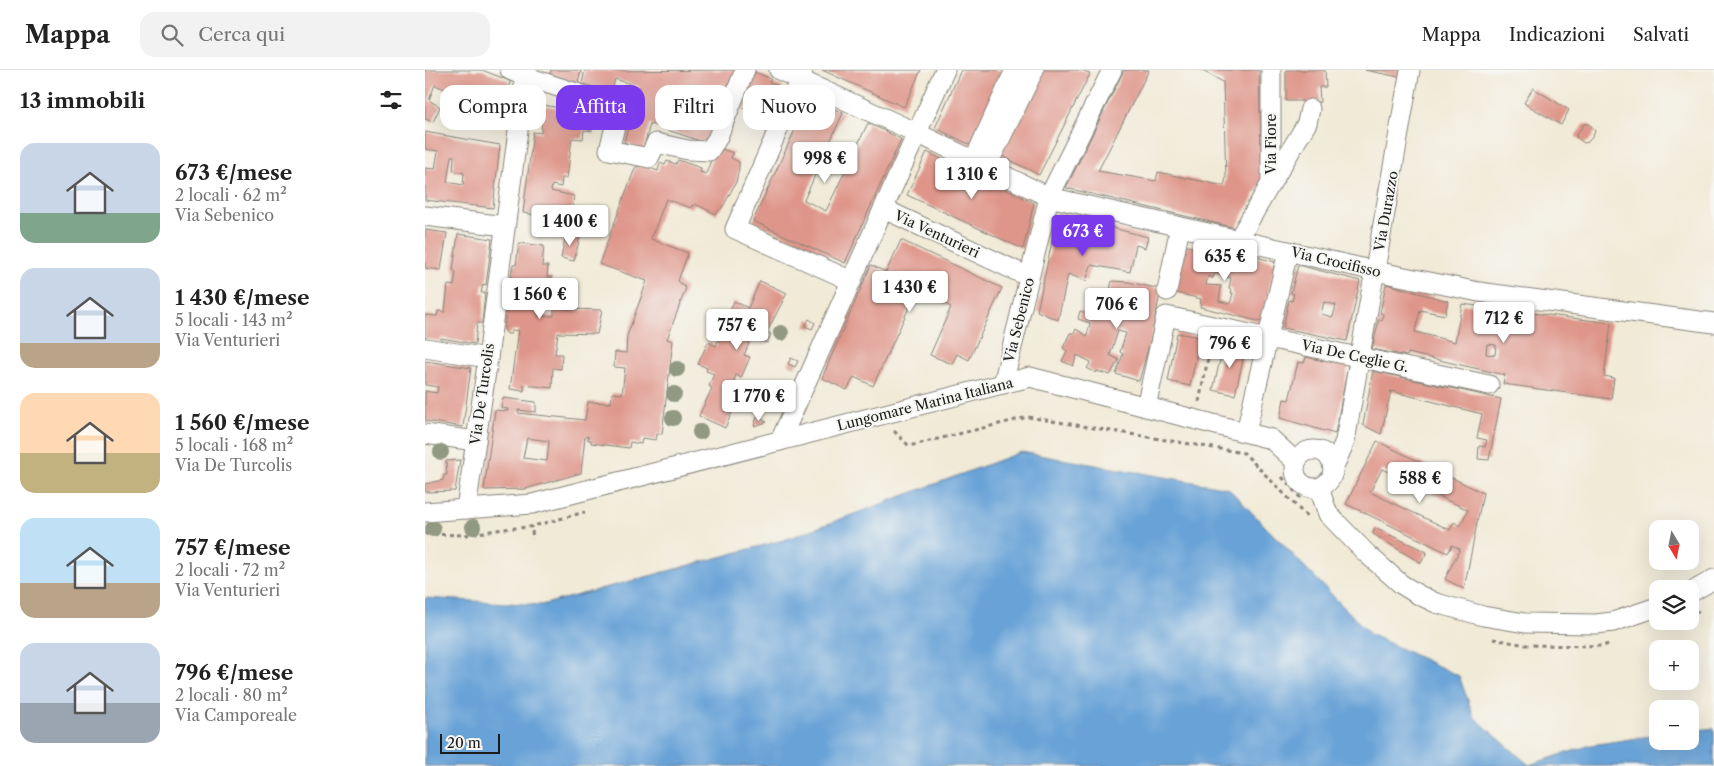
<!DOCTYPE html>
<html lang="it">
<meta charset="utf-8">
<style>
:root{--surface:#fff;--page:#f2f2f2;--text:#222;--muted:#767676;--line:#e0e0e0;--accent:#7c3aed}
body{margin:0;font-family:"Libre Caslon Text",serif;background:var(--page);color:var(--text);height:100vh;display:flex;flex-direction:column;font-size:19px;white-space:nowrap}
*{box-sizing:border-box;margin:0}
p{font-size:16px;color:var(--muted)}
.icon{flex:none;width:28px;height:28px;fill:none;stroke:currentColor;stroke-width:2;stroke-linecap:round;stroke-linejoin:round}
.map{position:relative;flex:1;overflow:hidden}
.panel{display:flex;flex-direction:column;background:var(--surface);width:425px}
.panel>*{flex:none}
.guide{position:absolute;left:15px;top:15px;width:475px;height:45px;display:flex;gap:10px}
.needle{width:32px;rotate:170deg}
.controls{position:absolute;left:1224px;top:450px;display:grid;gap:10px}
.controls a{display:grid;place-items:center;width:50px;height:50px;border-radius:10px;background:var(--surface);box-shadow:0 5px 20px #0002;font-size:25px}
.scale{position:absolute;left:15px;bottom:12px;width:60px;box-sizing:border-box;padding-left:5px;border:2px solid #1c1c1c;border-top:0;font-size:14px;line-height:18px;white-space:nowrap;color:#1c1c1c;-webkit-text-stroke:4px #f6f6f2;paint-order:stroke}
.price{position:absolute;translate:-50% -42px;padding:0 11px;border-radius:5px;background:#fff;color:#222;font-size:16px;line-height:32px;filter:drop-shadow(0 1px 2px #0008)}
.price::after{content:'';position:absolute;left:50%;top:30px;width:15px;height:11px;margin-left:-8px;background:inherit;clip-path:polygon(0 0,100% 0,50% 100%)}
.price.active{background:var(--accent);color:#fff}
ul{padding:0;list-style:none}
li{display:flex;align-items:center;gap:15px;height:125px;padding:0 20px}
li span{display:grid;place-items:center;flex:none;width:140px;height:100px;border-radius:15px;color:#555}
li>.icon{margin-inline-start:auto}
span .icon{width:60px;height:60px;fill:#fffc;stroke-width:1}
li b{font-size:21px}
h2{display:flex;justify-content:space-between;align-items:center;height:60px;padding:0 20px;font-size:21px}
.tag{padding:0 18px;border-radius:15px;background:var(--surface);box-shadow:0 5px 20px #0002;font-size:18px;line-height:45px}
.tag.active{background:var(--accent);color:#fff}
header{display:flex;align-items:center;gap:30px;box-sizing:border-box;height:70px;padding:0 25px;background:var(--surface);border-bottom:1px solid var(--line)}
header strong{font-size:24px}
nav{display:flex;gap:28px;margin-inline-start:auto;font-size:18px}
.search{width:350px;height:45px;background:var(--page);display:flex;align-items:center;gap:12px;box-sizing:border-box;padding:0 18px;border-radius:15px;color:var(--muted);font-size:19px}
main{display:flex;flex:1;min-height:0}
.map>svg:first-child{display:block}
</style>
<header>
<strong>Mappa</strong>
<div class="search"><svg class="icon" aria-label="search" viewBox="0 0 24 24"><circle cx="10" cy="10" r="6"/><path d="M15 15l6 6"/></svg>Cerca qui</div>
<nav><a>Mappa</a><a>Indicazioni</a><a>Salvati</a></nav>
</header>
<main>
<section class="panel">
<h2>13 immobili<svg class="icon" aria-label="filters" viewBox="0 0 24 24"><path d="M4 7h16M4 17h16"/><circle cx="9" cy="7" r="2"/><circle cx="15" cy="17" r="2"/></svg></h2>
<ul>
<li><span style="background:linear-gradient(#c9d6e8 70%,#7fa58c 0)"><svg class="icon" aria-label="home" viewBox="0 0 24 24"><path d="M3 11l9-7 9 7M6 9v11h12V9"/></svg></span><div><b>673 €/mese</b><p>2 locali · 62 m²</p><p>Via Sebenico</p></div></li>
<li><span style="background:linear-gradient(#c9d6e8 75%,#b9a48a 0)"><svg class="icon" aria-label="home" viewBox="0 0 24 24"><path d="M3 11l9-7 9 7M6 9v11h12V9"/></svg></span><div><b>1 430 €/mese</b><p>5 locali · 143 m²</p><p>Via Venturieri</p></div></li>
<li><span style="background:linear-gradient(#ffd9b3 60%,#c2b280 0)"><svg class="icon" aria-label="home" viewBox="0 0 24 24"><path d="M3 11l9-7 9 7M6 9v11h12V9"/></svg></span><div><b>1 560 €/mese</b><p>5 locali · 168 m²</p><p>Via De Turcolis</p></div></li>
<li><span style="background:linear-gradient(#bfe0f5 65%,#b9a48a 0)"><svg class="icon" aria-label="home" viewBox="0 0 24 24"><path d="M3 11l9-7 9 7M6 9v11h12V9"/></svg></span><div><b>757 €/mese</b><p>2 locali · 72 m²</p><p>Via Venturieri</p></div></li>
<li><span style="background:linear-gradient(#c9d6e8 60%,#9aa5b1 0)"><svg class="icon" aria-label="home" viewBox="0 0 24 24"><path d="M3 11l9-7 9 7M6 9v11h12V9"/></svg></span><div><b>796 €/mese</b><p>2 locali · 80 m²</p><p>Via Camporeale</p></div></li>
</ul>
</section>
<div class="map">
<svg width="1289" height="696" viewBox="0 0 1289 696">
<rect width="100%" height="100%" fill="#f6f6f2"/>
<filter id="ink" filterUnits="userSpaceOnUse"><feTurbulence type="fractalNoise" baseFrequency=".02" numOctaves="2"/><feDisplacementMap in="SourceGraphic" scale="10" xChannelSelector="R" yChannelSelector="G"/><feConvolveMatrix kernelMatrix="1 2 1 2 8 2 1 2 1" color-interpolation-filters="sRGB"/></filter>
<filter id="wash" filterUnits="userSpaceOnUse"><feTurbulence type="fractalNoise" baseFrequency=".0096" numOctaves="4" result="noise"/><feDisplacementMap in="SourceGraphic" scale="20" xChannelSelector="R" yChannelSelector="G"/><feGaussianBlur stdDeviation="1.12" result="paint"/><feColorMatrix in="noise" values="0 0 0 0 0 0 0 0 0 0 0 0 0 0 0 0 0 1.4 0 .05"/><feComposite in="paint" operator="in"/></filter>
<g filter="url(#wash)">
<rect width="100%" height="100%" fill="#f1ead7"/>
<polygon fill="#68a2d7" stroke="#425f7a" points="596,382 803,418 945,564 1034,606 1049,647 1104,695 1166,675 1232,665 1232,671 1265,671 1265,661 1289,658 1289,696 0,696 0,528 116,535 362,469"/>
<g id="blocks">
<g fill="#df968a" fill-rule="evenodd">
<polygon points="0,0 57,0 85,11 78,56 24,49 26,32 42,34 42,25 22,20 10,15 4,30 15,37 8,52 0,49"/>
<polygon points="126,0 156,0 153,13 125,4"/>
<polygon points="160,0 172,1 314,0 298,38 262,24 257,39 292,52 284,74 225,54 218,80 199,72 215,17 190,9 187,21 157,14"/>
<polygon points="397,0 496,0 479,37"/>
<polygon points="536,0 581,0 548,76 510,58"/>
<polygon points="618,0 658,0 665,4 614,105 575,85"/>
<polygon points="699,0 724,0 673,101 731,111 733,102 799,116 801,108 798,12 776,0 834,0 837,111 811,158 641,118"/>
<polygon points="861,0 900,0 901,17 894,17 895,32 878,33 878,31 861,31"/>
<polygon points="940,0 975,0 974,7"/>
<polygon points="330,2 346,9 344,12 358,18 347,47 344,45 343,47 312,36 326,4 329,5"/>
<polygon points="1108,18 1144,40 1136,55 1099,33"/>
<polygon points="385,27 418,43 379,130 401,141 443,53 476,69 420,193 328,151"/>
<polygon points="118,35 170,44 167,61 159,60 158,69 147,68 142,108 137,108 136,117 127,115 126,121 149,126 146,150 98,143 108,62 116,63"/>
<polygon points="1159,54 1164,54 1170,61 1168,66 1163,72 1159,73 1151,67 1151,65"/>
<path d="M0,62L75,75L68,138L0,130V98L10,99L13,81L0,79ZM26,86H29L28,101L39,103L38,115L22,112Z"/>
<path d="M294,78L308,83L306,88L314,92V98L311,112L299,135L291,144L270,134L269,136L267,135L266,138L241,129L226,169L263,183L253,211L261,218L242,269L248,271L237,364H232L231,370L217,368L216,374L205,372L204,378L166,373V370H163V366L160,367L156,403L100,419L59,420L70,340L83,341V339L76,338L78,328L111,332V342L93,340V343L160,350L163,332L186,333L187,323L197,324L200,298L189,297L190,282L201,283L202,266L222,211L174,194L210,98L217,95L233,101L235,93L240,95L242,91L251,94L253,90L276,98L275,102L281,104L289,82ZM102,368L124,371L122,391L98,388Z"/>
<polygon points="502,82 609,133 598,179 482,125"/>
<polygon points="633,144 723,167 720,178 711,175 705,202 666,195 661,211 643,204 633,250 612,241"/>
<polygon points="0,160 22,163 16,200 0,198"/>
<polygon points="33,164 67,169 61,215 58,214 56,223 60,223 57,253 52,253 50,274 16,268 16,271 0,269 0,245 12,246 13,241 20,242 23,215 29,216 31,202 28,200"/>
<polygon points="141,164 155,167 149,191 136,188"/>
<polygon points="476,170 577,218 544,290 532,284 527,294 505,285 526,237 492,220 448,316 429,307 422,320 397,308 446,195 461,202"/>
<path d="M94,173L119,176L117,196H123L122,207H127L125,226L143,231L142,239L177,240L172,264L133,263L130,284H137L136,299L128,298L127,318L99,315V321L85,319L93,260L86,261V264H82L79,260L81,238L85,239L86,227L83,226L88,195H91ZM113,237L129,238V246H113Z"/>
<path d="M758,175L804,184L803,189L813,191L814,182L850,192L837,252L775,237L776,229L748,222ZM790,203L806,208L804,218L807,220L806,223H808L805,234L794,231L796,216L781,215L783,206L788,208Z"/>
<path d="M873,195L935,211L922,271L858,258L864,230L867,231L869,224L866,223ZM899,232L911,235L908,247L896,244Z"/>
<polygon points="335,211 362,223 342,262 346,264 342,273 327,267 319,285 325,287 316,308 311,305 309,311 318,316 314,325 316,327 311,340 309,338 300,358 274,346 287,318 284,316 289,304 281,301 282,298 273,294 283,272 291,276 309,231 323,238"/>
<polygon points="687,211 703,212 736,219 726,268 714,311 691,304 698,284 695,282 701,263 693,261 685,285 694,290 685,305 672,301 671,303 662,298 666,292 652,285 648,296 637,291 642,281 638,278 645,263 649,263 651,259 662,266 665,253 653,249 655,241 666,245 670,230 697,237 697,235 682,232"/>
<path d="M961,214L1023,231L1020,245L995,240L990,262L1030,272L1037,234L1186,253L1179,306L1189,308L1186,329L1078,314L1080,305L983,283L982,286L947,279L954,249L957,251L958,244L955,243ZM1062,274L1071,275L1070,285L1061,284Z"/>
<polygon points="384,249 390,253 387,259 380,256"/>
<polygon points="752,263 775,267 765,316 743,311"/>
<polygon points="799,273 821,276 810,325 788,320"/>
<polygon points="881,287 898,291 899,287 924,291 910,364 855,348 859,329 864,330 873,292 879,293"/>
<polygon points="366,288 373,291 370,297 363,294"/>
<polygon points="0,291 46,298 38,357 0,351 0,321 12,323 13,317 0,315"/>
<polygon points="948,301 1076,329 1064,390 1053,389 1054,376 1060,377 1062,370 1052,368 1057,344 966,321 956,364 938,355"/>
<polygon points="355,312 361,315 359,320 353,318"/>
<polygon points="332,347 342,352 329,356"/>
<path d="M952,371L1058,423L1039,519L1020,509L1035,479L1027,475L1023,483L921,434ZM957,399L1043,440L1035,456L1029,452L1025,460L945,422Z"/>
<polygon points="35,390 30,421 0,422 0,414 18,410 19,405 22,405 21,391"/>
<polygon points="950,458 1002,482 996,493 948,464"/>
</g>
</g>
</g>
<g filter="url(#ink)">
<use href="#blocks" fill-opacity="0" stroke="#86837a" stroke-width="1"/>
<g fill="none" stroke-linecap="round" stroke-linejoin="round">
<defs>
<g id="street">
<polyline points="85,0 99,6 195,37 184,80 224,88 231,73 263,80 284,81 292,69 320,0"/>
<polyline points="354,0 492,63 624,127 950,201 1054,222 1289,253"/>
<polyline points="378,0 375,9 310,159 427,211"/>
<polyline points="549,90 590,0"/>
<polyline points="562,96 609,0"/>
<polyline points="847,112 882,53 885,39"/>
<polyline points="459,139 604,207"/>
<polyline points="0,146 80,156"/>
<polyline points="813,170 846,113 846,0"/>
<polyline points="742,221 755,157"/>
<polyline points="0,278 63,288"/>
<polyline points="578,314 624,127 687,0"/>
<polyline points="721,337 741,246 1064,315"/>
<polyline points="821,362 863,181"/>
<polyline points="0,364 51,371"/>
<polyline points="355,371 520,0"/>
<circle cx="889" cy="399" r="19"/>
<polyline points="908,399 920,371 985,0"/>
<polyline points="894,418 903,444 942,484 976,514 992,524 1011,533 1058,546 1100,553 1171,554 1188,552 1232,537"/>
<polyline points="41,439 63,288 101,0"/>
<polyline points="0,442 107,434 605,307 846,369 871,392"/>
<polyline points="1265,523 1289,509"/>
</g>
</defs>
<use href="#street" stroke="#86837a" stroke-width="21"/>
<g stroke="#86837a" stroke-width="3" stroke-dasharray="4 4" stroke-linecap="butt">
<polyline points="323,42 339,48"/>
<polyline points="774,332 786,274"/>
<polyline points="469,361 484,376 603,347 819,383 884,449"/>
<polyline points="857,407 878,431"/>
<polyline points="107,461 108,469"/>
<polyline points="0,464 41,465 78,459 105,457 160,442"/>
<polyline points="1265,547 1274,541"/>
<polyline points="1242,555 1253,551"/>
<polyline points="1068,569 1101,575 1178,576 1186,573"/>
</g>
<use href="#street" stroke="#fff" stroke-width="19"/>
</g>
<g fill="#919982">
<circle cx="356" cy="263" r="8"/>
<circle cx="252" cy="299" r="8"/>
<circle cx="249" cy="324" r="8"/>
<circle cx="248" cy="348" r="8"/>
<circle cx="275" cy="362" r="8"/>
<circle cx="16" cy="382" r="8"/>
<circle cx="48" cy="457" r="8"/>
<circle cx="8" cy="459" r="8"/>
</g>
</g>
<g text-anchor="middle" stroke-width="4" stroke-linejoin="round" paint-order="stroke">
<g font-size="14" fill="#1c1c1c" stroke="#f6f6f2">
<text transform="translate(846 74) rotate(-90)" y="5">Via Fiore</text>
<text transform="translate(961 141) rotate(-80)" y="5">Via Durazzo</text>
<text transform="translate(512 164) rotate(25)" y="5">Via Venturieri</text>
<text transform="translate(911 192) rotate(13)" y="5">Via Crocifisso</text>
<text transform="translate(594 250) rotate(-76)" y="5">Via Sebenico</text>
<text transform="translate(930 286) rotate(12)" y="5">Via De Ceglie G.</text>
<text transform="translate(57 324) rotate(-82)" y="5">Via De Turcolis</text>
<text transform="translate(500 334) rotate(-14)" y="5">Lungomare Marina Italiana</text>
</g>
</g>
</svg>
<div class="controls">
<a><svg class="needle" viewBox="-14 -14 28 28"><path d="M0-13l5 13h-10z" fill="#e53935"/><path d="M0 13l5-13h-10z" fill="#767676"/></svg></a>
<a><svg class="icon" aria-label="layers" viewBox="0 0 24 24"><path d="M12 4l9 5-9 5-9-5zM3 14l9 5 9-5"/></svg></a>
<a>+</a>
<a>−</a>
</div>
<div class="scale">20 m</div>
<b class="price" style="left:400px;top:114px">998 €</b>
<b class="price" style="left:547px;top:130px">1 310 €</b>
<b class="price" style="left:145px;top:177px">1 400 €</b>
<b class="price active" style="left:658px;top:187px">673 €</b>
<b class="price" style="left:800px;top:212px">635 €</b>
<b class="price" style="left:485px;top:243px">1 430 €</b>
<b class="price" style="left:115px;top:250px">1 560 €</b>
<b class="price" style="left:692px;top:260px">706 €</b>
<b class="price" style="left:1079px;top:274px">712 €</b>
<b class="price" style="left:312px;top:281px">757 €</b>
<b class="price" style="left:805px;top:299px">796 €</b>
<b class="price" style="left:334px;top:352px">1 770 €</b>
<b class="price" style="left:995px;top:434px">588 €</b>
<div class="guide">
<a class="tag">Compra</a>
<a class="tag active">Affitta</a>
<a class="tag">Filtri</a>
<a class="tag">Nuovo</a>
</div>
</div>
</main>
